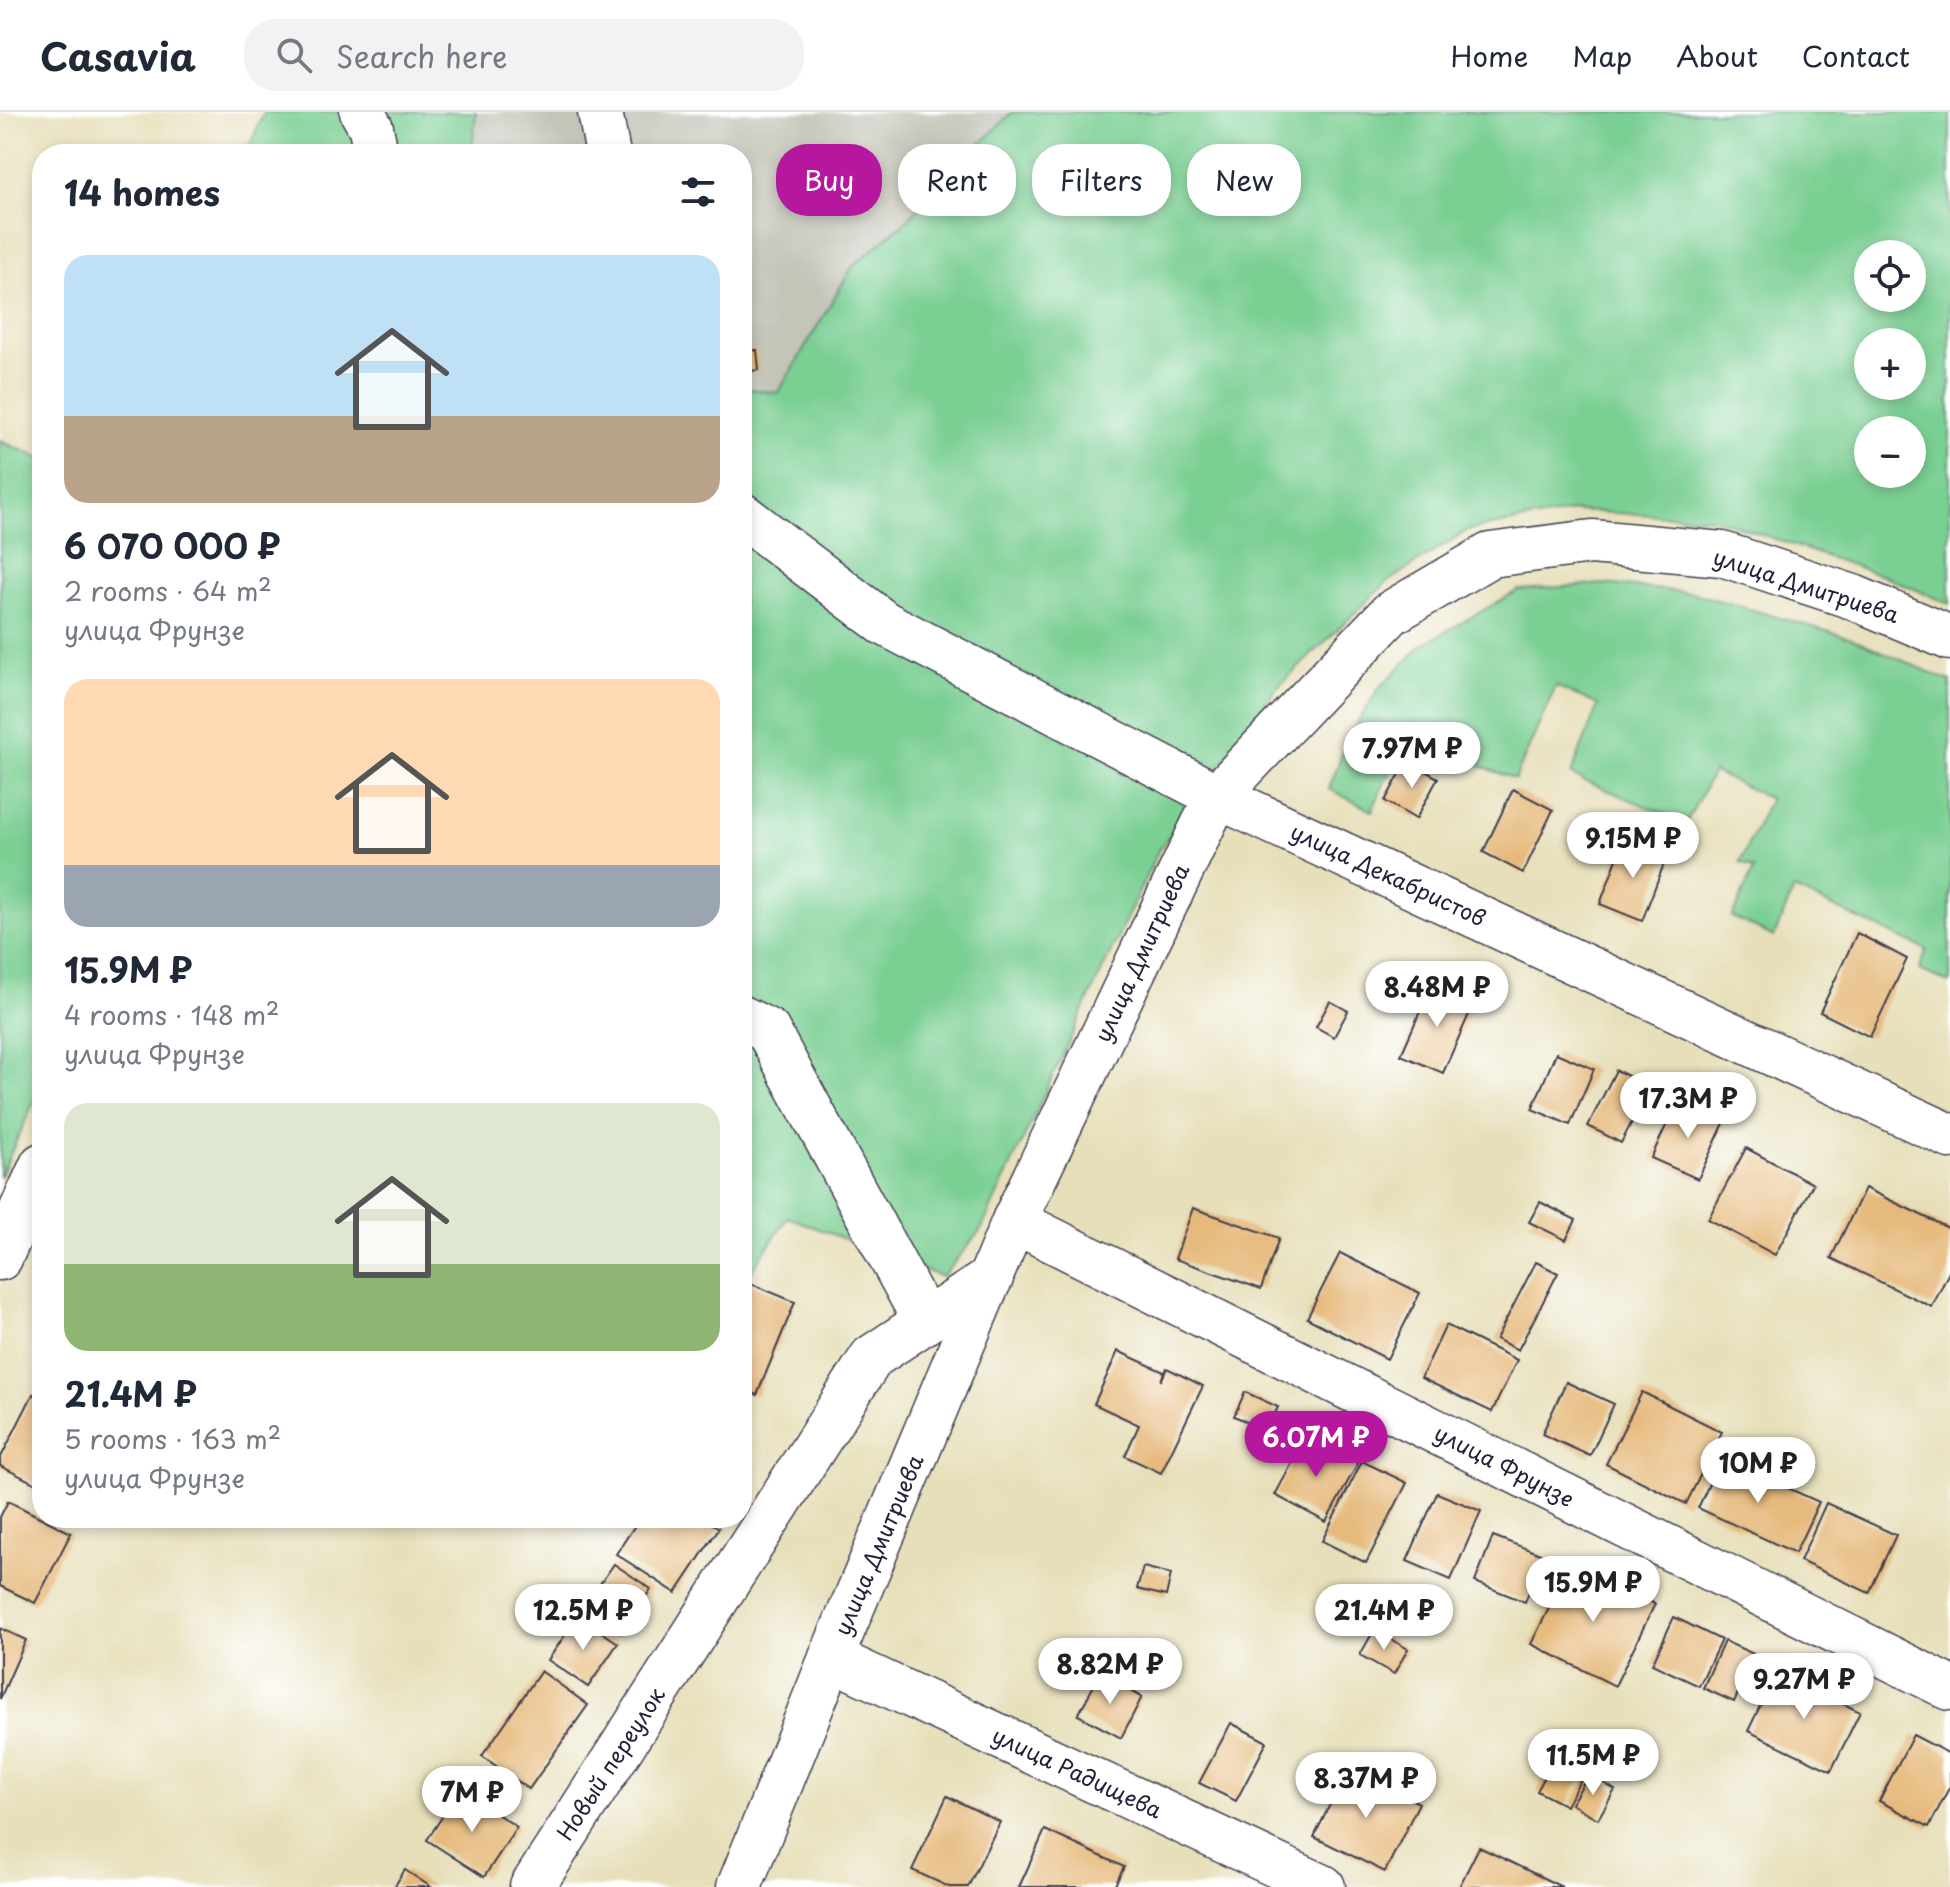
<!DOCTYPE html>
<meta charset="utf-8">
<style>
:root{--surface:#fff;--page:#f2f2f3;--text:#1f2937;--muted:#747a83;--line:#e0e1e3;--accent:#b5179e}
body{margin:0;font-family:"Playpen Sans",sans-serif;background:var(--page);color:var(--text);height:100vh;display:flex;flex-direction:column;font-size:30px;white-space:nowrap}
*{box-sizing:border-box;margin:0}
p{font-size:26px;color:var(--muted)}
.icon{flex:none;width:44px;height:44px;fill:none;stroke:currentColor;stroke-width:2;stroke-linecap:round;stroke-linejoin:round}
.map{position:relative;flex:1;overflow:hidden}
.drawer{position:absolute;left:32px;top:32px;width:720px;height:1384px;display:flex;flex-direction:column;background:var(--surface);border-radius:32px;box-shadow:0 4px 12px #0003}
.drawer>*{flex:none}
.banner{position:absolute;left:776px;top:32px;width:760px;height:72px;display:flex;gap:16px}
.buttons{position:absolute;left:1854px;top:128px;display:grid;gap:16px}
.buttons a{display:grid;place-items:center;width:72px;height:72px;border-radius:50%;background:var(--surface);box-shadow:0 4px 12px #0003;font-size:40px}
.price{position:absolute;translate:-50% -68px;padding:0 18px;border-radius:28px;background:#fff;color:#222;font-size:26px;line-height:52px;filter:drop-shadow(0 2px 4px #0008)}
.price::after{content:'';position:absolute;left:50%;top:48px;width:24px;height:18px;margin-left:-12px;background:inherit;clip-path:polygon(0 0,100% 0,50% 100%)}
.price.active{background:var(--accent);color:#fff}
ul{padding:0;list-style:none}
li{display:grid;align-content:center;gap:16px;height:424px;padding:0 32px}
li span{display:grid;place-items:center;height:248px;border-radius:24px;color:#555}
li>.icon{margin-inline-start:auto}
span .icon{width:144px;height:144px;fill:#fffc;stroke-width:1}
li b{font-size:34px}
h2{display:flex;justify-content:space-between;align-items:center;height:96px;padding:0 32px;font-size:34px}
.pill{padding:0 28px;border-radius:32px;background:var(--surface);box-shadow:0 4px 12px #0003;font-size:28px;line-height:72px}
.pill.active{background:var(--accent);color:#fff}
header{display:flex;align-items:center;gap:48px;box-sizing:border-box;height:112px;padding:0 40px;background:var(--surface);border-bottom:2px solid var(--line)}
header strong{font-size:38px}
nav{display:flex;gap:44px;margin-inline-start:auto;font-size:28px}
.search{width:560px;height:72px;background:var(--page);display:flex;align-items:center;gap:20px;box-sizing:border-box;padding:0 28px;border-radius:32px;color:var(--muted);font-size:30px}
.map>svg:first-child{display:block}
</style>
<header>
<strong>Casavia</strong>
<div class="search"><svg class="icon" aria-label="search" viewBox="0 0 24 24"><circle cx="10" cy="10" r="6"/><path d="M15 15l6 6"/></svg>Search here</div>
<nav><a>Home</a><a>Map</a><a>About</a><a>Contact</a></nav>
</header>
<div class="map">
<svg width="1950" height="1775" viewBox="0 0 1950 1775">
<rect width="100%" height="100%" fill="#fff"/>
<filter id="ink" filterUnits="userSpaceOnUse"><feTurbulence type="fractalNoise" baseFrequency=".0125" numOctaves="2"/><feDisplacementMap in="SourceGraphic" scale="16" xChannelSelector="R" yChannelSelector="G"/><feConvolveMatrix kernelMatrix="1 2 1 2 8 2 1 2 1" color-interpolation-filters="sRGB"/></filter>
<filter id="wash" filterUnits="userSpaceOnUse"><feTurbulence type="fractalNoise" baseFrequency=".006" numOctaves="4" result="noise"/><feDisplacementMap in="SourceGraphic" scale="32" xChannelSelector="R" yChannelSelector="G"/><feGaussianBlur stdDeviation="1.8" result="paint"/><feColorMatrix in="noise" values="0 0 0 0 0 0 0 0 0 0 0 0 0 0 0 0 0 1.4 0 .05"/><feComposite in="paint" operator="in"/></filter>
<g filter="url(#wash)">
<rect width="100%" height="100%" fill="#e7dfba"/>
<polygon fill="#c4c5b9" points="476,0 1012,0 904,111 853,154 778,281 742,276 742,42 471,42"/>
<g fill="#7acf93" stroke="#4e7867" stroke-width="2" fill-rule="evenodd">
<polygon points="264,0 476,0 471,42 246,42"/>
<path d="M1012,0H1950V492L1884,464L1714,406L1576,399L1468,418L1387,470L1275,578L1158,739L981,1118L942,1165L788,1105L742,1173V276L778,281L853,154L904,111ZM1868,142H1912V186H1868ZM1868,230H1912V274H1868ZM1868,318H1912V362H1868Z"/>
<polygon points="0,329 42,347 42,972 0,1065"/>
<polygon points="1603,472 1693,481 1851,526 1950,569 1950,871 1919,858 1927,838 1794,777 1774,825 1732,805 1754,757 1740,750 1770,686 1713,660 1686,711 1571,663 1598,593 1556,574 1515,667 1404,626 1372,699 1329,677 1348,626 1379,576 1422,533 1519,478"/>
</g>
<g id="blocks">
<g fill="#e6b97c">
<polygon points="757,238 759,258 742,260 742,240"/>
<polygon points="1407,649 1438,666 1416,707 1385,689"/>
<polygon points="1513,677 1553,698 1523,761 1483,740"/>
<polygon points="1625,726 1667,744 1642,809 1600,792"/>
<polygon points="1857,821 1907,847 1870,925 1820,900"/>
<polygon points="1432,872 1474,891 1443,961 1401,943"/>
<polygon points="1330,889 1348,899 1334,925 1316,915"/>
<polygon points="1556,941 1594,957 1570,1013 1532,997"/>
<polygon points="1616,958 1650,975 1621,1031 1588,1014"/>
<polygon points="1678,988 1725,1009 1698,1067 1651,1046"/>
<polygon points="1746,1036 1813,1072 1775,1143 1708,1107"/>
<polygon points="1865,1076 1950,1117 1950,1158 1932,1195 1831,1146"/>
<polygon points="1540,1090 1576,1108 1566,1128 1529,1110"/>
<polygon points="1193,1096 1279,1126 1261,1177 1175,1147"/>
<polygon points="1340,1141 1420,1181 1387,1247 1307,1206"/>
<polygon points="1536,1150 1558,1161 1518,1238 1496,1227"/>
<polygon points="744,1169 795,1190 757,1283 742,1277 742,1173"/>
<polygon points="1446,1213 1517,1248 1492,1300 1421,1266"/>
<polygon points="1118,1239 1164,1260 1161,1269 1167,1256 1203,1274 1161,1361 1125,1344 1139,1313 1094,1292"/>
<polygon points="1566,1270 1614,1292 1590,1344 1542,1322"/>
<polygon points="1245,1280 1278,1295 1267,1319 1234,1304"/>
<polygon points="1642,1280 1722,1320 1686,1392 1606,1352"/>
<polygon points="33,1282 42,1286 42,1375 0,1354 0,1347"/>
<polygon points="1307,1323 1358,1351 1326,1410 1275,1383"/>
<polygon points="1721,1346 1819,1390 1795,1441 1698,1396"/>
<polygon points="1362,1349 1407,1371 1366,1451 1322,1429"/>
<polygon points="1437,1381 1481,1399 1451,1468 1407,1449"/>
<polygon points="8,1389 71,1421 35,1491 0,1474 0,1405"/>
<polygon points="1826,1391 1896,1423 1869,1481 1800,1449"/>
<polygon points="640,1406 703,1406 719,1416 676,1481 616,1442"/>
<polygon points="1493,1424 1543,1443 1525,1490 1475,1470"/>
<polygon points="1572,1450 1655,1492 1615,1574 1531,1532"/>
<polygon points="614,1452 651,1477 621,1521 584,1495"/>
<polygon points="1143,1455 1171,1462 1166,1484 1137,1477"/>
<polygon points="578,1504 618,1531 588,1575 548,1548"/>
<polygon points="1674,1505 1721,1528 1699,1574 1652,1552"/>
<polygon points="0,1516 26,1528 0,1587"/>
<polygon points="1374,1518 1408,1537 1394,1562 1360,1543"/>
<polygon points="1724,1529 1756,1543 1734,1590 1703,1576"/>
<polygon points="541,1559 588,1593 529,1677 482,1644"/>
<polygon points="1777,1559 1860,1600 1831,1659 1748,1619"/>
<polygon points="1100,1562 1142,1585 1121,1626 1078,1603"/>
<polygon points="1231,1611 1267,1630 1236,1689 1199,1671"/>
<polygon points="1913,1623 1950,1642 1950,1674 1929,1715 1879,1689"/>
<polygon points="1555,1646 1584,1661 1566,1694 1537,1679"/>
<polygon points="1348,1656 1419,1691 1385,1760 1314,1725"/>
<polygon points="1589,1662 1615,1678 1598,1707 1571,1692"/>
<polygon points="460,1678 517,1715 484,1765 427,1728"/>
<polygon points="947,1684 1000,1710 968,1775 949,1775 912,1758"/>
<polygon points="1045,1718 1124,1755 1114,1775 1019,1775"/>
<polygon points="1479,1735 1562,1775 1459,1775"/>
<polygon points="405,1758 431,1775 394,1775"/>
</g>
</g>
</g>
<g filter="url(#ink)">
<use href="#blocks" fill-opacity="0" stroke="#403e4e" stroke-width="2"/>
<g fill="none" stroke-linecap="round" stroke-linejoin="round">
<defs>
<g id="minor">
<polyline points="362,0 371,16 376,42"/>
<polyline points="600,0 608,42"/>
<polyline points="742,403 884,511 1217,684 1950,1024"/>
<polyline points="742,906 768,919 925,1209"/>
<polyline points="1014,1109 1950,1576"/>
<polyline points="0,1146 42,1053"/>
<polyline points="831,1546 1323,1775"/>
<polyline points="532,1775 872,1245 991,1166"/>
<polyline points="739,1775 831,1546 1014,1109 1217,684 1391,501 1490,443 1592,430 1722,442 1853,485 1950,526"/>
</g>
</defs>
<use href="#minor" stroke="#403e4e" stroke-width="47"/>
<use href="#minor" stroke="#fff" stroke-width="44"/>
</g>
</g>
<g text-anchor="middle" stroke-width="7" stroke-linejoin="round" paint-order="stroke">
<g font-size="22" fill="#22223b" stroke="#fff">
<text transform="translate(1806 474) rotate(18)" y="8">улица Дмитриева</text>
<text transform="translate(1388 763) rotate(25)" y="8">улица Декабристов</text>
<text transform="translate(1142 841) rotate(-65)" y="8">улица Дмитриева</text>
<text transform="translate(1504 1354) rotate(27)" y="8">улица Фрунзе</text>
<text transform="translate(879 1433) rotate(-67)" y="8">улица Дмитриева</text>
<text transform="translate(611 1652) rotate(-57)" y="8">Новый переулок</text>
<text transform="translate(1077 1661) rotate(25)" y="8">улица Радищева</text>
</g>
</g>
</svg>
<div class="buttons">
<a><svg class="icon" aria-label="locate" viewBox="0 0 24 24"><circle cx="12" cy="12" r="6"/><path d="M12 2v4M12 18v4M2 12h4M18 12h4"/></svg></a>
<a>+</a>
<a>−</a>
</div>
<b class="price" style="left:1412px;top:678px">7.97M ₽</b>
<b class="price" style="left:1633px;top:768px">9.15M ₽</b>
<b class="price" style="left:1437px;top:917px">8.48M ₽</b>
<b class="price" style="left:1688px;top:1028px">17.3M ₽</b>
<b class="price active" style="left:1316px;top:1367px">6.07M ₽</b>
<b class="price" style="left:1758px;top:1393px">10M ₽</b>
<b class="price" style="left:1593px;top:1512px">15.9M ₽</b>
<b class="price" style="left:583px;top:1540px">12.5M ₽</b>
<b class="price" style="left:1384px;top:1540px">21.4M ₽</b>
<b class="price" style="left:1110px;top:1594px">8.82M ₽</b>
<b class="price" style="left:1804px;top:1609px">9.27M ₽</b>
<b class="price" style="left:1593px;top:1685px">11.5M ₽</b>
<b class="price" style="left:1366px;top:1708px">8.37M ₽</b>
<b class="price" style="left:472px;top:1722px">7M ₽</b>
<div class="banner">
<a class="pill active">Buy</a>
<a class="pill">Rent</a>
<a class="pill">Filters</a>
<a class="pill">New</a>
</div>
<section class="drawer">
<h2>14 homes<svg class="icon" aria-label="filters" viewBox="0 0 24 24"><path d="M4 7h16M4 17h16"/><circle cx="9" cy="7" r="2"/><circle cx="15" cy="17" r="2"/></svg></h2>
<ul>
<li><span style="background:linear-gradient(#bfe0f5 65%,#b9a48a 0)"><svg class="icon" aria-label="home" viewBox="0 0 24 24"><path d="M3 11l9-7 9 7M6 9v11h12V9"/></svg></span><div><b>6 070 000 ₽</b><p>2 rooms · 64 m²</p><p>улица Фрунзе</p></div></li>
<li><span style="background:linear-gradient(#ffd9b3 75%,#9aa5b1 0)"><svg class="icon" aria-label="home" viewBox="0 0 24 24"><path d="M3 11l9-7 9 7M6 9v11h12V9"/></svg></span><div><b>15.9M ₽</b><p>4 rooms · 148 m²</p><p>улица Фрунзе</p></div></li>
<li><span style="background:linear-gradient(#dfe7d0 65%,#8fb573 0)"><svg class="icon" aria-label="home" viewBox="0 0 24 24"><path d="M3 11l9-7 9 7M6 9v11h12V9"/></svg></span><div><b>21.4M ₽</b><p>5 rooms · 163 m²</p><p>улица Фрунзе</p></div></li>
</ul>
</section>
</div>
